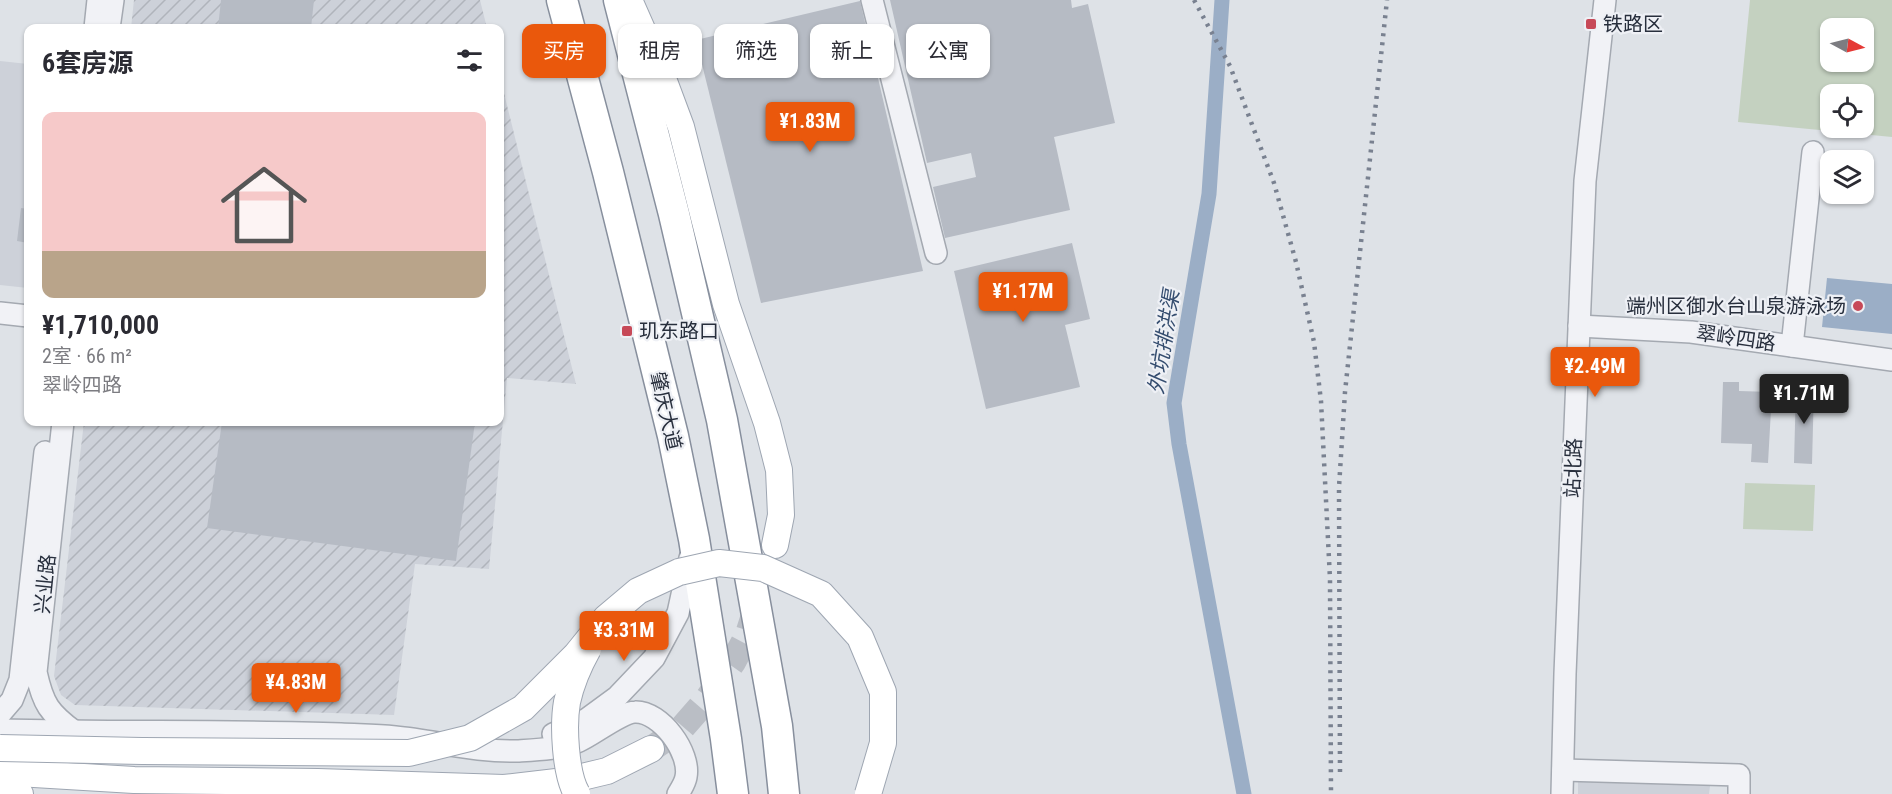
<!DOCTYPE html>
<html lang="zh">
<meta charset="utf-8">
<style>
:root{--surface:#fff;--page:#f7f7f7;--text:#2b2b33;--muted:#7c7c81;--accent:#ea580c}
body{margin:0;font-family:"Roboto Condensed","Noto Sans SC",sans-serif;background:var(--page);color:var(--text);height:100vh;display:flex;flex-direction:column;font-size:22px;white-space:nowrap}
*{box-sizing:border-box;margin:0}
p{font-size:20px;color:var(--muted)}
.icon{flex:none;width:33px;height:33px;fill:none;stroke:currentColor;stroke-width:2;stroke-linecap:round;stroke-linejoin:round}
.map{position:relative;flex:1;overflow:hidden}
.drawer{position:absolute;left:24px;top:24px;width:480px;height:402px;display:flex;flex-direction:column;background:var(--surface);border-radius:12px;box-shadow:0 2px 4px #0004}
.drawer>*{flex:none}
.banner{position:absolute;left:522px;top:24px;width:570px;height:54px;display:flex;gap:12px}
.needle{width:39px;rotate:97deg}
.fabs{position:absolute;left:1820px;top:18px;display:grid;gap:12px}
.fabs a{display:grid;place-items:center;width:54px;height:54px;border-radius:12px;background:var(--surface);box-shadow:0 2px 4px #0004;font-size:30px}
.price{position:absolute;translate:-50% -51px;padding:0 14px;border-radius:6px;background:var(--accent);color:#fff;font-size:20px;line-height:39px;filter:drop-shadow(0 2px 3px #0008)}
.price::after{content:'';position:absolute;left:50%;top:36px;width:18px;height:14px;margin-left:-9px;background:inherit;clip-path:polygon(0 0,100% 0,50% 100%)}
.price.on{background:#222;color:#fff}
ul{padding:0;list-style:none}
li{display:grid;align-content:center;gap:12px;height:318px;padding:0 18px}
li span{display:grid;place-items:center;height:186px;border-radius:12px;color:#555}
li>.icon{margin-inline-start:auto}
span .icon{width:108px;height:108px;fill:#fffc;stroke-width:1}
li b{font-size:26px}
h2{display:flex;justify-content:space-between;align-items:center;height:72px;padding:0 18px;font-size:26px}
.pill{padding:0 21px;border-radius:12px;background:var(--surface);box-shadow:0 2px 4px #0004;font-size:21px;line-height:54px}
.pill.on{background:var(--accent);color:#fff}
.map>svg:first-child{display:block}
</style>
<div class="map">
<svg width="1892" height="794" viewBox="0 0 1892 794">
<defs>
<pattern id="industrial-furrows" width="10" height="10" patternUnits="userSpaceOnUse" patternTransform="scale(1.5)"><rect width="10" height="10" fill="#cdd1d9"/><path d="M-1 1l2-2M0 10L10 0M9 11l2-2" fill="none" stroke="#b0b4bb"/></pattern>
</defs>
<rect width="100%" height="100%" fill="#dee2e7"/>
<g fill="#cdd1d9">
<polygon points="0,61 28,64 28,288 0,285"/>
<polygon points="1578,781 1710,786 1709,794 1578,794"/>
</g>
<g fill="url(#industrial-furrows)">
<polygon points="134,0 480,0 487,28 131,28"/>
<polygon points="500,77 576,384 507,378 489,569 415,564 394,715 75,705 61,695 54,676 84,422 500,422"/>
</g>
<g fill="#c4d1c0" fill-rule="evenodd">
<path d="M1750,0H1892V137L1738,122ZM1830,28H1863V62H1830ZM1830,94H1863V128H1830Z"/>
<polygon points="1745,483 1815,485 1813,531 1743,529"/>
</g>
<polygon fill="#9baec6" points="1827,278 1892,284 1892,334 1822,327"/>
<g fill="none" stroke-linecap="round" stroke-linejoin="round">
<polyline stroke="#9baec6" stroke-width="15" points="1222,0 1209,194 1174,403 1179,444 1244,794"/>
</g>
<g fill="#b6bbc4">
<polygon points="221,0 314,0 311,28 218,28"/>
<polygon points="890,0 1071,0 1072,8 1088,4 1115,123 1054,137 1070,210 945,238 933,187 976,177 971,153 927,163"/>
<polygon points="860,1 923,271 761,303 696,40"/>
<polygon points="21,208 28,209 28,243 17,241"/>
<polygon points="1072,243 1090,319 1065,325 1080,387 986,409 954,271"/>
<polygon points="1723,382 1739,382 1739,391 1772,392 1768,463 1751,462 1752,444 1721,443"/>
<polygon points="1796,386 1814,387 1812,464 1794,463"/>
<polygon points="222,422 475,422 456,561 207,528"/>
</g>
<g fill="none" stroke-linecap="round" stroke-linejoin="round">
<polyline stroke="#babec5" stroke-width="26" stroke-dasharray="26 13" stroke-linecap="butt" points="651,749 682,728 708,698 733,662 748,634 757,606"/>
<defs>
<g id="minor">
<polyline points="872,0 936,253"/>
<polyline points="95,28 98,0"/>
<polyline points="109,28 113,0"/>
<polyline points="0,313 28,316"/>
<polyline points="1579,326 1691,332 1892,360"/>
<polyline points="1792,346 1813,152"/>
<path d="M63,422L36,672C43,704 49,713 75,732"/>
<polyline points="0,714 12,700 20,680 45,452"/>
<path d="M0,730C113,733 227,730 341,734C359,735 377,735 395,737C436,741 476,752 517,751C534,750 563,749 579,741C593,735 622,712 635,712C661,711 691,753 686,777C685,783 681,789 678,794"/>
<polyline points="553,734 587,719 617,697 654,658 678,613 690,558"/>
<polyline points="1563,770 1739,775 1739,794"/>
<polyline points="1562,794 1565,674 1585,181 1605,0"/>
</g>
<g id="major">
<polyline points="629,0 659,68 681,127 726,304 767,423 779,470 781,515 775,545"/>
<polyline points="0,772 134,780 318,782 504,788 565,781 607,771 651,749"/>
<polyline points="0,790 20,794"/>
</g>
<g id="highway">
<polyline points="562,0 608,172 673,436 694,539 726,739 733,794"/>
<polyline points="619,0 674,214 722,420 777,726 784,794"/>
</g>
</defs>
<use href="#minor" stroke="#a4a9b1" stroke-width="24"/>
<use href="#major" stroke="#9ea6b2" stroke-width="28"/>
<use href="#highway" stroke="#878f9d" stroke-width="33"/>
<use href="#minor" stroke="#f1f2f6" stroke-width="21"/>
<use href="#major" stroke="#fff" stroke-width="26"/>
<use href="#highway" stroke="#fff" stroke-width="30"/>
<g stroke="#798190" stroke-width="4.5" stroke-dasharray="3 6" stroke-linecap="butt">
<polyline points="1194,0 1230,66 1274,183 1296,262 1314,342 1321,401 1330,579 1331,794"/>
<polyline points="1340,772 1339,487 1345,392 1387,0"/>
</g>
<defs>
<g id="major-bridge">
<polyline points="0,748 142,751 409,753 470,738 523,708 576,655 606,618 638,591 679,572 719,563 763,568 821,594 860,637 883,692 883,743 868,794"/>
<path d="M577,794C565,773 563,725 567,702C571,684 579,665 588,649"/>
</g>
</defs>
<use href="#major-bridge" stroke="#9ea6b2" stroke-width="28" stroke-linecap="butt"/>
<use href="#major-bridge" stroke="#fff" stroke-width="26"/>
</g>
<g fill="#c74958" stroke="#eef0f5" stroke-width="2">
<rect x="1585" y="18" width="12" height="12" rx="3"/>
<circle cx="1858" cy="306" r="6"/>
<rect x="621" y="325" width="12" height="12" rx="3"/>
</g>
<g text-anchor="middle" stroke-width="4.5" stroke-linejoin="round" paint-order="stroke">
<g font-size="20" fill="#282f3d" stroke="#eef0f5" text-anchor="start">
<text x="1603" y="31">铁路区</text>
<text x="1846" y="313" text-anchor="end">端州区御水台山泉游泳场</text>
<text x="639" y="338">玑东路口</text>
</g>
<g font-size="20" fill="#282f3d" stroke="#eef0f5">
<text transform="translate(1736 338) rotate(8)" y="7">翠岭四路</text>
<text transform="translate(666 411) rotate(77)" y="7">肇庆大道</text>
<text transform="translate(1573 468) rotate(-88)" y="7">站北路</text>
<text transform="translate(45 584) rotate(-84)" y="7">兴业路</text>
</g>
<g font-size="21" font-style="italic" fill="#354d6f" stroke="#eef0f5">
<text transform="translate(1164 342) rotate(-81)" y="7">外坑排洪渠</text>
</g>
</g>
</svg>
<div class="fabs">
<a><svg class="needle" viewBox="-14 -14 28 28"><path d="M0-13l5 13h-10z" fill="#e53935"/><path d="M0 13l5-13h-10z" fill="#7c7c81"/></svg></a>
<a><svg class="icon" aria-label="locate" viewBox="0 0 24 24"><circle cx="12" cy="12" r="6"/><path d="M12 2v4M12 18v4M2 12h4M18 12h4"/></svg></a>
<a><svg class="icon" aria-label="layers" viewBox="0 0 24 24"><path d="M12 4l9 5-9 5-9-5zM3 14l9 5 9-5"/></svg></a>
</div>
<b class="price" style="left:810px;top:153px">¥1.83M</b>
<b class="price" style="left:1023px;top:323px">¥1.17M</b>
<b class="price" style="left:1595px;top:398px">¥2.49M</b>
<b class="price on" style="left:1804px;top:425px">¥1.71M</b>
<b class="price" style="left:624px;top:662px">¥3.31M</b>
<b class="price" style="left:296px;top:714px">¥4.83M</b>
<div class="banner">
<a class="pill on">买房</a>
<a class="pill">租房</a>
<a class="pill">筛选</a>
<a class="pill">新上</a>
<a class="pill">公寓</a>
</div>
<section class="drawer">
<h2>6套房源<svg class="icon" aria-label="filters" viewBox="0 0 24 24"><path d="M4 7h16M4 17h16"/><circle cx="9" cy="7" r="2"/><circle cx="15" cy="17" r="2"/></svg></h2>
<ul>
<li><span style="background:linear-gradient(#f6c9c9 75%,#b9a48a 0)"><svg class="icon" aria-label="home" viewBox="0 0 24 24"><path d="M3 11l9-7 9 7M6 9v11h12V9"/></svg></span><div><b>¥1,710,000</b><p>2室 · 66 m²</p><p>翠岭四路</p></div></li>
</ul>
</section>
</div>
